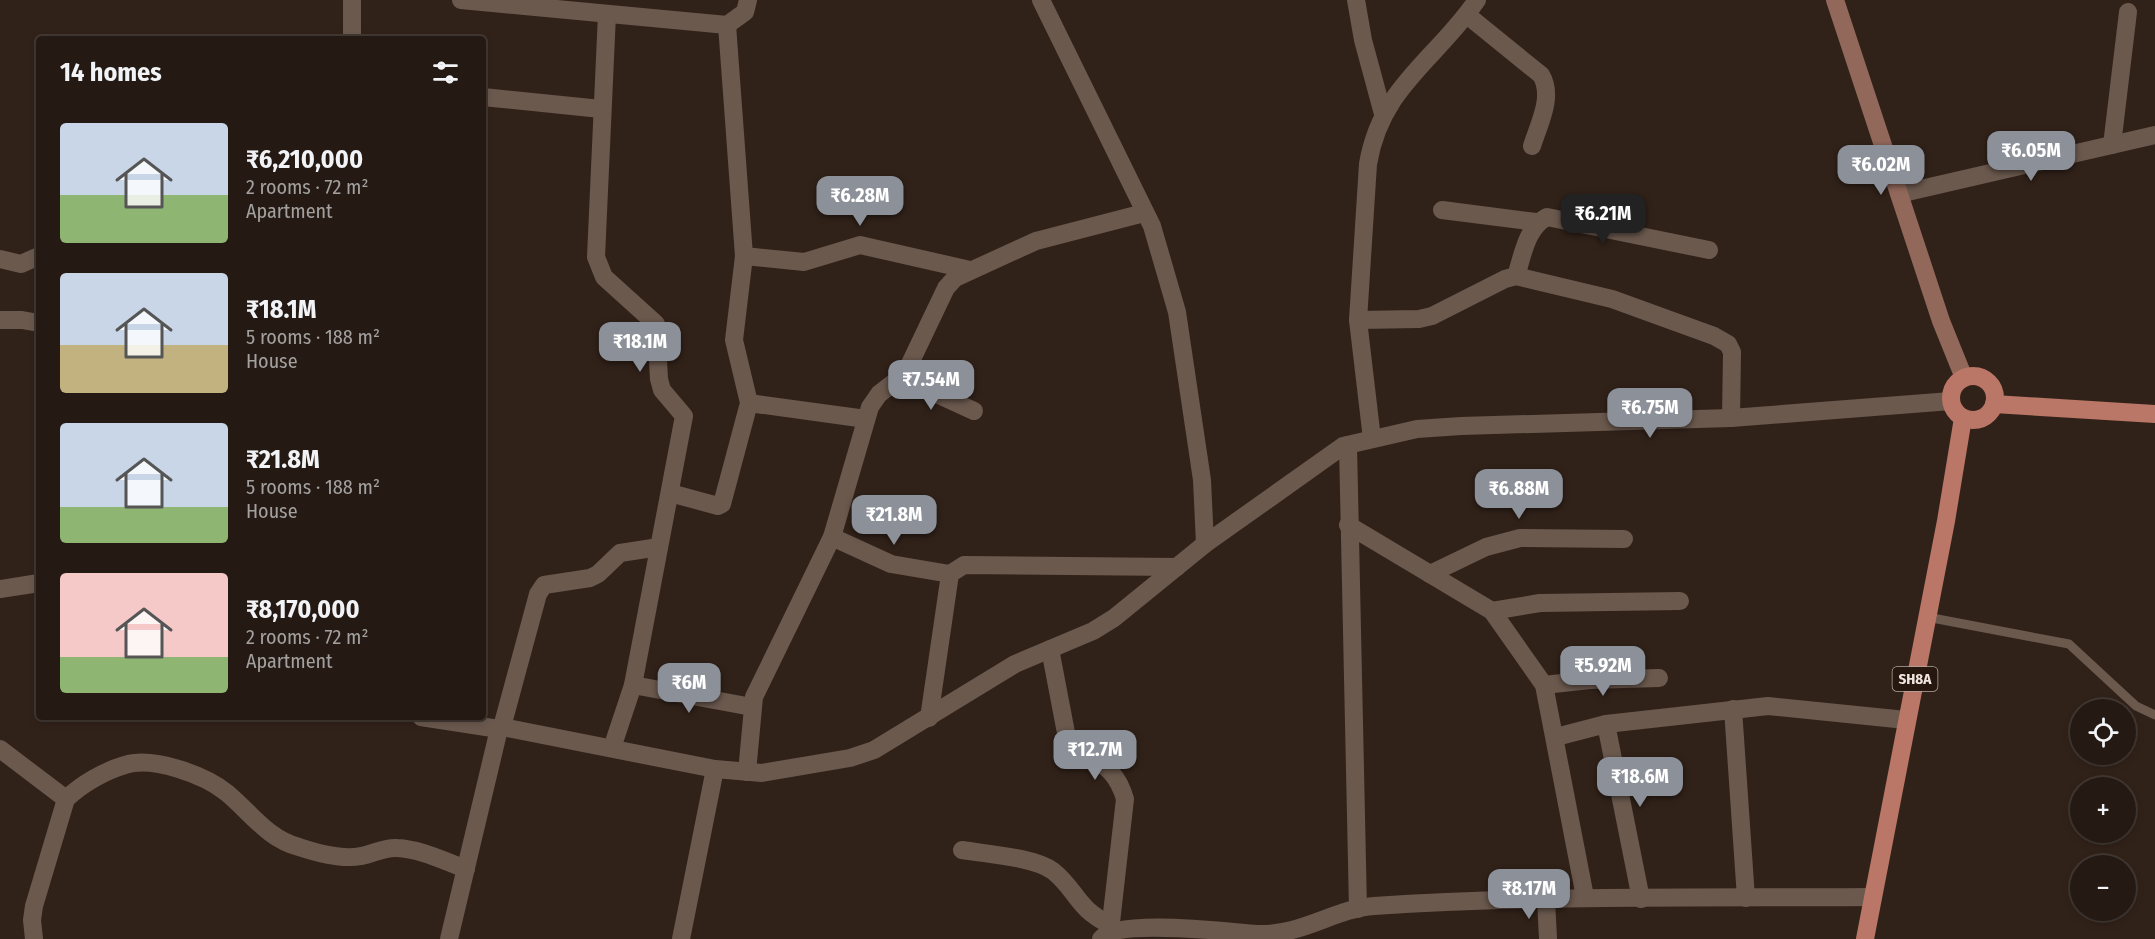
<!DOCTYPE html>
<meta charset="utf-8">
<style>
:root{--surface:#251a13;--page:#2d231c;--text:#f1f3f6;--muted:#a3a1a0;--line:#423833;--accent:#8c9099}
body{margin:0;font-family:"Fira Sans Condensed",sans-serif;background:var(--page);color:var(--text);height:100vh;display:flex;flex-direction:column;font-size:22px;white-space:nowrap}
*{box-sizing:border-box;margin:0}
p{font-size:20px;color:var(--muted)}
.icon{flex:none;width:33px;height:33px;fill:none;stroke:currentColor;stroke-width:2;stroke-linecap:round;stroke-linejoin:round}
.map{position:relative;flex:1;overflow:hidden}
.details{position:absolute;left:36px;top:36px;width:450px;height:684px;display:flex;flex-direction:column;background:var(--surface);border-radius:6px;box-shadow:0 3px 9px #0003,0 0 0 2px var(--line)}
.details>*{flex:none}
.controls{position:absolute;left:2070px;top:699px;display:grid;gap:12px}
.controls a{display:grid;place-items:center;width:66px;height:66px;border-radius:50%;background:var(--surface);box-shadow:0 3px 9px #0003,0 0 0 2px var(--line);font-size:30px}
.price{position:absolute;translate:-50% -51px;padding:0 14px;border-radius:12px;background:var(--accent);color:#fff;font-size:20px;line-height:39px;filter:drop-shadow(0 2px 3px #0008)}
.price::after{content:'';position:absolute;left:50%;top:36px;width:18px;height:14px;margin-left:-9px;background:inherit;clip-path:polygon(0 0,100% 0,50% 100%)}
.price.current{background:#222;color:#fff}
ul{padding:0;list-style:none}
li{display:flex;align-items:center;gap:18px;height:150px;padding:0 24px}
li span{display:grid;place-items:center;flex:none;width:168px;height:120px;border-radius:6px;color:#555}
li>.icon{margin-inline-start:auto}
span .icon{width:72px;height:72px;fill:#fffc;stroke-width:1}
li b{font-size:26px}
h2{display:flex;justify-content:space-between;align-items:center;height:72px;padding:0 24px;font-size:26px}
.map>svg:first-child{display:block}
</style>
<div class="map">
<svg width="2155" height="939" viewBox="0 0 2155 939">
<rect width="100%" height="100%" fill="#312219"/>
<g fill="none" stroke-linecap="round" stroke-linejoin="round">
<polyline stroke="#6b594e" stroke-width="9" points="1927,617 2069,644 2136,706 2155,715"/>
<g stroke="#6b594e" stroke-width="18">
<polyline points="352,0 352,39"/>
<polyline points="461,0 727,25 745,12 748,0"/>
<polyline points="1041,0 1152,226 1177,312 1202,480 1205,544"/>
<polyline points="1356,0 1363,40 1383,114"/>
<polyline points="607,14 596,257 604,277 656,324 659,379 662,390 684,416 633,685 612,748"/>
<path d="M1467,15L1541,75C1554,96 1539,124 1532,146"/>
<polyline points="483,97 601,109"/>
<polyline points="2112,145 2128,12"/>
<polyline points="1899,194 2155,135"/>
<polyline points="1442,210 1536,222"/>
<polyline points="744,256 804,262 860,245 970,270"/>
<polyline points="0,259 21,264 39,256"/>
<path d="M1516,276C1523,255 1526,228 1547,217L1709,250"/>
<polyline points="0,320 22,320 39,323"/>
<polyline points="1358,320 1419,319 1432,316 1505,279 1516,276 1612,299 1714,336 1728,344 1732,352 1731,418"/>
<polyline points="902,378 974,411"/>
<polyline points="749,403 866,419"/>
<path d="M1372,439L1358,320L1368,164C1381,86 1436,60 1477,0"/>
<polyline points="1348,445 1358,909"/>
<polyline points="670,493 718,506 722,504 749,403 734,340 744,256 727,25"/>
<polyline points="1348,525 1492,611 1544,685 1585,897"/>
<polyline points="832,537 891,564 950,574"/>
<polyline points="1430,574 1486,547 1520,538 1624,539"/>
<polyline points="0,589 39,583"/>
<polyline points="1492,611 1540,603 1680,601"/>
<path d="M1050,649L1067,738C1092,763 1114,761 1125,799L1110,931"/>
<polyline points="633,685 752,707"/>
<polyline points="1544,685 1590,680 1659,678"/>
<polyline points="1733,709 1746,898"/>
<polyline points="421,717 499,729"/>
<polyline points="929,718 950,574 964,565 1177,567"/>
<polyline points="1606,724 1641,899"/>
<polyline points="502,727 538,594 544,585 590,578 598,574 620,553 659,547"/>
<polyline points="1556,737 1606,724 1768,706 1906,720"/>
<polyline points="0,749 66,799"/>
<polyline points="747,772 754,697 832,537 870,407 879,394 905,374 946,288 955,278 1036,241 1144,213"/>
<path d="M962,850C986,854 1034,857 1053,871C1077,890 1077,910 1111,925"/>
<polyline points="1546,899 1548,939"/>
<path d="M34,939L32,920L34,906L66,799C82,784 104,771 125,765C153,756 205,775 227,793C251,813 268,839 299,847C317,853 342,860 361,856C373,854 384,847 397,848C420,849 444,861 466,869"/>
<polyline points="449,939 499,729 502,727 715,769 762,773 850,758 874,750 1015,664 1093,631 1114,618 1205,544 1343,446 1417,429 1461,426 1731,418 1951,401"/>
<polyline points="681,939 715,769"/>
<path d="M1101,939C1117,918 1227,932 1256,934C1303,936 1333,909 1374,906C1540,895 1707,898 1873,897"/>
</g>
<polyline stroke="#92685a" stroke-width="18" points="1835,0 1941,321 1964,378"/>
<g stroke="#ba7667" stroke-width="18">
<circle cx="1973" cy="398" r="22"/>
<polyline points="1994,404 2155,414"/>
<polyline points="1865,939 1946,521 1963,418"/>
</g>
</g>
<g text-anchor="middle" stroke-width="5" stroke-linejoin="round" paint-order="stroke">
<rect fill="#27180f" stroke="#b4a8a1" stroke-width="1.5" x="1892.5" y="667" width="45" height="24" rx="4.5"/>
<g font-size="15" font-weight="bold" fill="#f0e5df">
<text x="1915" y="684">SH8A</text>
</g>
</g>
</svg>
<div class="controls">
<a><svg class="icon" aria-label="locate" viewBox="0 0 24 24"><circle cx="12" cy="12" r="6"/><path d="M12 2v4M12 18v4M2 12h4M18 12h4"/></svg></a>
<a>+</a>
<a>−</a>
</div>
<b class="price" style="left:2031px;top:182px">₹6.05M</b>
<b class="price" style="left:1881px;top:196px">₹6.02M</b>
<b class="price" style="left:860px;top:227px">₹6.28M</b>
<b class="price current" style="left:1603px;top:245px">₹6.21M</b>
<b class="price" style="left:640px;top:373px">₹18.1M</b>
<b class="price" style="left:931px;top:411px">₹7.54M</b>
<b class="price" style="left:1650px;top:439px">₹6.75M</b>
<b class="price" style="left:1519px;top:520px">₹6.88M</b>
<b class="price" style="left:894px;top:546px">₹21.8M</b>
<b class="price" style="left:1603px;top:697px">₹5.92M</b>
<b class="price" style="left:689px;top:714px">₹6M</b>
<b class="price" style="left:1095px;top:781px">₹12.7M</b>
<b class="price" style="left:1640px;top:808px">₹18.6M</b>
<b class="price" style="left:1529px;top:920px">₹8.17M</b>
<section class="details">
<h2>14 homes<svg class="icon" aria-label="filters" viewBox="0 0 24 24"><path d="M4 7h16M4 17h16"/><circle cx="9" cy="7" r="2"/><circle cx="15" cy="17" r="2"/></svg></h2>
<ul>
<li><span style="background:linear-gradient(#c9d6e8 60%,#8fb573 0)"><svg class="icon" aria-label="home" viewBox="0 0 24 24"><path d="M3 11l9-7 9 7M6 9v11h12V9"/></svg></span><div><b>₹6,210,000</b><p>2 rooms · 72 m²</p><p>Apartment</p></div></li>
<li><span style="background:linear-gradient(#c9d6e8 60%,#c2b280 0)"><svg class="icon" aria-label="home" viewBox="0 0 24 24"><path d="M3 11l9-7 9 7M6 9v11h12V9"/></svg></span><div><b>₹18.1M</b><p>5 rooms · 188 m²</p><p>House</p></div></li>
<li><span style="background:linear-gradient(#c9d6e8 70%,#8fb573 0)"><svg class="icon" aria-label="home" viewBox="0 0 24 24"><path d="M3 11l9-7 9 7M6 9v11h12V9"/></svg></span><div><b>₹21.8M</b><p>5 rooms · 188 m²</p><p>House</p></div></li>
<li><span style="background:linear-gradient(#f6c9c9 70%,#8fb573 0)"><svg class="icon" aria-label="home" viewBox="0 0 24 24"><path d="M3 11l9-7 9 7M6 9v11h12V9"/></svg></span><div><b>₹8,170,000</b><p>2 rooms · 72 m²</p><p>Apartment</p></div></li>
</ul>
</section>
</div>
